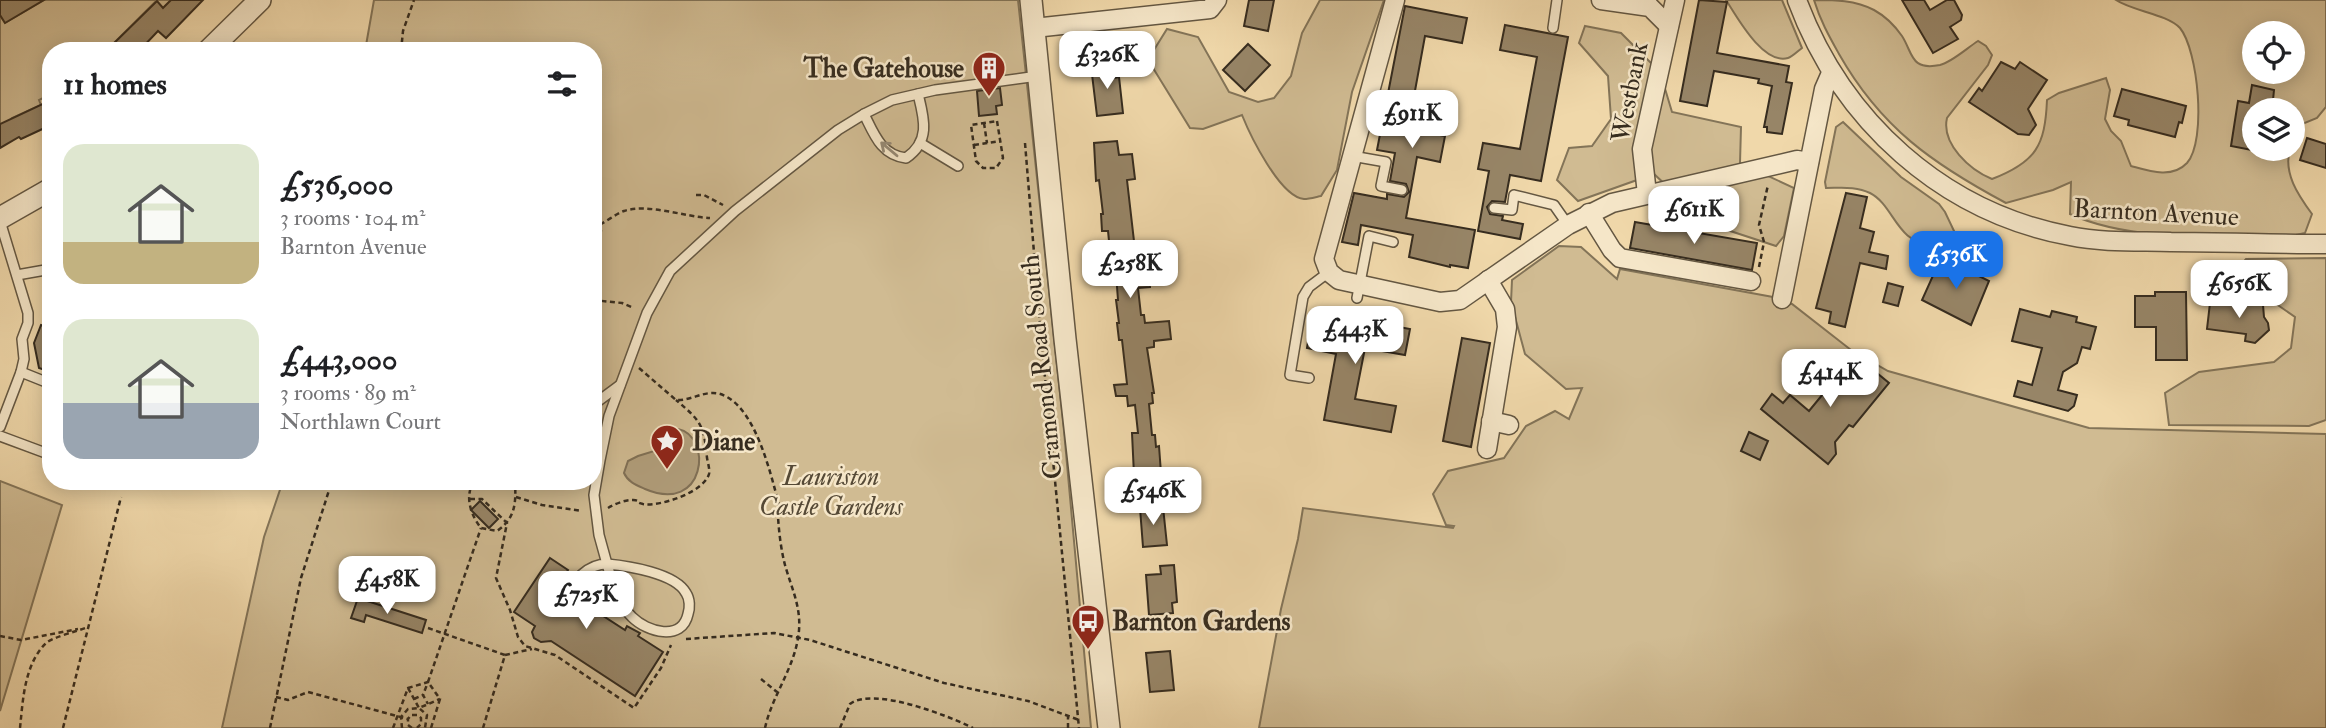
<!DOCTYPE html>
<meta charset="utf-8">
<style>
:root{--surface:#fff;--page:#f6f6f6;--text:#202124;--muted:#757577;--accent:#1a73e8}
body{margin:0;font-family:"IM FELL Double Pica",serif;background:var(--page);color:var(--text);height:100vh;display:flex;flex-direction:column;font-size:26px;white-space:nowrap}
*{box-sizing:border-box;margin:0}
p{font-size:23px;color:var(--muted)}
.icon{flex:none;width:38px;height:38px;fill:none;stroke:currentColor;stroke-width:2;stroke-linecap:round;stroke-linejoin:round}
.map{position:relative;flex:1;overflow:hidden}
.sheet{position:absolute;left:42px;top:42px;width:560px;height:448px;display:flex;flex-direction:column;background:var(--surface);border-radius:28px;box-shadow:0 4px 18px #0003}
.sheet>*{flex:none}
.fabs{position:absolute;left:2242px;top:21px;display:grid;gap:14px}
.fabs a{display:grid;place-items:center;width:63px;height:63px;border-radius:50%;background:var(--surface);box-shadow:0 4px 18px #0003;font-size:35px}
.price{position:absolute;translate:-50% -60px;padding:0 16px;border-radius:14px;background:#fff;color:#222;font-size:23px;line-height:46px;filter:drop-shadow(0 2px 4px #0008)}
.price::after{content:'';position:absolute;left:50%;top:42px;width:21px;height:16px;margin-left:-10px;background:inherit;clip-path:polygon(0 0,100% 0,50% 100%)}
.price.active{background:var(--accent);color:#fff}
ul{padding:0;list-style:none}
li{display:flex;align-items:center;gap:21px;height:175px;padding:0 21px}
li span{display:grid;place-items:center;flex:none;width:196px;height:140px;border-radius:21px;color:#555}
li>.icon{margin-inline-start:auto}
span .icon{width:84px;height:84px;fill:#fffc;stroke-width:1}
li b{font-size:30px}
h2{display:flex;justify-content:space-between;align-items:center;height:84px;padding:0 21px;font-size:30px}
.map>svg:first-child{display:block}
</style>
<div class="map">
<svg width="2326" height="728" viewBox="0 0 2326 728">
<rect width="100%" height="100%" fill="#f0d8aa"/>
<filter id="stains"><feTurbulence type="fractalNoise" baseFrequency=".00286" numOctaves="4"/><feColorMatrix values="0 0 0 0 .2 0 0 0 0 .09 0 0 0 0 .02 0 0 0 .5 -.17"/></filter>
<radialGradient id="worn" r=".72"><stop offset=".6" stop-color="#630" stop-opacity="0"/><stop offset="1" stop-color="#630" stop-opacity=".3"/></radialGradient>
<g fill="#d0bb92" stroke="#837458" stroke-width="2" fill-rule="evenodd">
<polygon points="44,0 171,0 163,8 156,1 109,48 111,51 51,51 51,109 45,97 39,100 41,105 12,118 14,125 0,137 0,15 5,23"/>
<polygon points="374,0 1018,0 1064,431 1091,728 222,728 264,537 283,481 593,481 593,51 365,51"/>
<path d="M1320,0H1384L1352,92L1337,170L1321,196C1316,197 1309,199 1304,199C1280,197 1250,135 1242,115L1203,129L1190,128L1153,68L1152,53L1167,29L1198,37L1229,92L1258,102L1274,98L1291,76L1302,33Z"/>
<path d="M1726,0H1782L1802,48C1798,51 1792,57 1788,58C1763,65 1737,17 1726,0Z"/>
<path d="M1814,0C1835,0 1855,0 1874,10C1885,16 1895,26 1902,36C1913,53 1910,71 1940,65C1952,62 1967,48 1978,41L1986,46L1992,55L1988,65L1947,118C1941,144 1970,170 1992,179C2036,162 2045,146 2047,100L2059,93L2106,78L2110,90L2105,119L2111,131L2121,141L2131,166C2149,171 2172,179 2187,163C2207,140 2198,50 2180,28C2167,14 2132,11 2116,0H2326V107L2317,118L2302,124L2293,141L2292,110H2254V149H2290C2283,173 2298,195 2312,214L2305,233L2282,238C2217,237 2128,241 2070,214L2071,182L2053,190L2006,203C1933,164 1881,128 1839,54C1829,36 1820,20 1814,0ZM2254,33H2292V72H2254Z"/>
<polygon points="1585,26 1621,33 1660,72 1672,112 1741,127 1740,163 1794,188 1784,236 1776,246 1706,223 1654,174 1578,201 1557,180 1569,148 1592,146 1611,119 1608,76 1579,43"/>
<path d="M1843,122L1901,177L1939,204L1945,212L1955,233C1947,241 1942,244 1931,244C1897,244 1894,205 1870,193C1856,186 1841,188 1826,188L1825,182L1836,127Z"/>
<polygon points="1559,246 1581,247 1617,279 1620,269 1773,297 1792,304 1851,350 1888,371 2089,428 2326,434 2326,728 1259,728 1281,609 1298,539 1303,508 1453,528 1454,526 1446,525 1433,494 1448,471 1504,458 1526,426 1555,411 1569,419 1582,388 1566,389 1525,354 1511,302 1512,280"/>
<polygon points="2326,258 2326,420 2309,426 2169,425 2165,393 2199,372 2274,362 2291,348 2295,317 2233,274 2246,259"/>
<polygon points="0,481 62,505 0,711"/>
</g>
<path fill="#b19e7b" stroke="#807056" stroke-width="2" d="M678,429C713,436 706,515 645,489C636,485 628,482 624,473L628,461L638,456L661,449Z"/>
<g fill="#978567" stroke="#362c1f" stroke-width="2">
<polygon points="0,0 44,0 5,23 0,15"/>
<polygon points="171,0 203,0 166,38 158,31 139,51 106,51 157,1 163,8"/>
<polygon points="1249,0 1274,0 1268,31 1244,26"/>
<polygon points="1699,0 1727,2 1717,53 1789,66 1786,82 1792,83 1782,134 1767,132 1767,127 1764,127 1772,86 1758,83 1759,79 1714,71 1707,106 1680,101"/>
<polygon points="1902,0 1924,0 1930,10 1947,0 1954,0 1962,15 1961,20 1950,27 1958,39 1933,53"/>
<polygon points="1405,6 1467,18 1462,43 1425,36 1408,129 1445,136 1440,162 1417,157 1406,218 1475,230 1468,268 1450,265 1450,267 1409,257 1413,235 1361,225 1358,245 1342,242 1354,193 1387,199 1387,194 1404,197 1409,192 1406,184 1390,181 1395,153 1377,150"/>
<polygon points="1505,25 1568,37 1541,181 1510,175 1505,202 1492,201 1487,207 1490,214 1503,216 1502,220 1523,224 1520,239 1478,231 1489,171 1478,169 1483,143 1520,149 1537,57 1500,50"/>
<polygon points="1248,44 1270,65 1245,91 1223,70"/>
<polygon points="2001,62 2015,69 2020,62 2047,80 2028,109 2036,125 2029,135 2018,134 1969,102 1979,88 1982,91"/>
<polygon points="1112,64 1114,78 1119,77 1123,113 1097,116 1091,66"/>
<polygon points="2252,85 2274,90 2272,110 2254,110 2252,150 2231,146 2238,101 2249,103"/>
<polygon points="1000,88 1002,105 996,106 997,114 979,116 977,91"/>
<polygon points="2122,89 2186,106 2182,123 2179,122 2175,137 2128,125 2129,120 2114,116"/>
<polygon points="51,100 51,125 21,139 19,137 0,148 0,124"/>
<polygon points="2307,138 2326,144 2326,168 2300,160"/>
<polygon points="1117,141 1119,155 1132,154 1135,179 1127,180 1134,241 1137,241 1138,263 1148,262 1150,287 1138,288 1141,315 1144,315 1145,323 1169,321 1171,339 1154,341 1154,347 1147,348 1154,393 1152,393 1153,403 1149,404 1152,435 1155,435 1156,447 1159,446 1161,473 1134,475 1132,433 1138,433 1135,405 1128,406 1127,396 1116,396 1114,385 1127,384 1122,340 1119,340 1117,323 1119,323 1116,300 1118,300 1115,260 1111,261 1108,231 1102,231 1101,214 1103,214 1099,180 1096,181 1094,143"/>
<polygon points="1846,193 1867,197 1860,228 1874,232 1869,252 1888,256 1886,269 1860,263 1845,327 1829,323 1831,312 1816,308"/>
<polygon points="1635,222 1757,243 1752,270 1630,248"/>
<polygon points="1940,260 1954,266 1955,264 1989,281 1971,325 1922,300"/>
<polygon points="1888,283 1903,287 1898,306 1883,302"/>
<polygon points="2155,292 2186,292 2187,360 2156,360 2156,327 2135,327 2135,296 2155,296"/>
<polygon points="2233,301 2263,305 2264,317 2268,323 2269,330 2255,343 2245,341 2246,334 2207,329 2210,303 2233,305"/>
<polygon points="2020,309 2050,317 2052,311 2077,317 2076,322 2096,327 2090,349 2082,347 2077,363 2063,372 2058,390 2077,395 2074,406 2068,411 2014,396 2018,381 2032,385 2042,348 2012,341"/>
<polygon points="1313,311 1410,329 1405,355 1365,348 1355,399 1396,406 1391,432 1324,420 1336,354 1307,348"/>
<polygon points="41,325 51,329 51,372 39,368 34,343"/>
<polygon points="1462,338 1490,343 1471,447 1443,441"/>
<polygon points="1855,355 1889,383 1853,427 1849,425 1835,442 1836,454 1828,464 1761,409 1772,394 1783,403 1790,395 1809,411"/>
<polygon points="1749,432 1768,441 1760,460 1741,451"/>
<polygon points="480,501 498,519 489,528 471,510"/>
<polygon points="1163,507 1167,545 1143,547 1140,508"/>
<polygon points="550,558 568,570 565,575 570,577 557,596 560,602 568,603 582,584 587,587 587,600 591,608 625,630 627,626 640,633 638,636 663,652 635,696 551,641 541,642 534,638 532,632 535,626 514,612"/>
<polygon points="1174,565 1177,602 1172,603 1173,613 1149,615 1146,575 1161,574 1160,566"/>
<polygon points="358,598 426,620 422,633 366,615 364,622 351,618"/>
<polygon points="1170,651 1174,690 1150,692 1146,653"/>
</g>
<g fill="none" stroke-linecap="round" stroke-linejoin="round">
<defs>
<g id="service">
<polyline points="1553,28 1557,0"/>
<path d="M864,114C874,134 881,155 906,158C931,141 924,118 918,94"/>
<polyline points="920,143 958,166"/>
<polyline points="1352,156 1386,162 1381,186 1402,190"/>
<polyline points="1494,208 1512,210 1514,195 1554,205 1568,225"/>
<polyline points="0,221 28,313 28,323 22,339 24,359 21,372 0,427"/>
<polyline points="17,275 51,269"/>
<polyline points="1357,298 1369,236 1393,242"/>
<polyline points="21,372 51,384"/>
<polyline points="1309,378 1290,375 1303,297 1309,287 1329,272"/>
<polyline points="593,405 620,385"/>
<polyline points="0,436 51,455"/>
<polyline points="118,481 125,484 126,481"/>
<path d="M607,564C628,566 675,573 686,593C690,599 690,608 688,614C682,642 647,632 632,617C618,604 612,582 607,564Z"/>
<path d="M564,597C574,581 587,564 607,564L599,535L594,495L600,460L609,416L647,313L670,271L735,211L838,130L864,114L892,100L935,90L1038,76"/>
</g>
<g id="minor">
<polyline points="1395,0 1324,259 1329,272 1339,280 1440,302 1460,300 1568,225 1612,203 1797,160 1809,162"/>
<polyline points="1601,0 1650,7 1669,26"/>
<path d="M1797,0C1842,121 1942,212 2070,236C2104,243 2138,241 2171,242C2223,242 2274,244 2326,244"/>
<polyline points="1034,28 1210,9 1217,0"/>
<polyline points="1647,194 1642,149 1675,0"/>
<polyline points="1589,213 1612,250 1620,258 1751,281"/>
<polyline points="1782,299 1824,89 1831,73"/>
<polyline points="1491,421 1509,425"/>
<polyline points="1487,449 1507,327 1505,309 1488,280"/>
</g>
<g id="tertiary">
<polyline points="1031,0 1065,339 1109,728"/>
<polyline points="208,51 260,0"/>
<polyline points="0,218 51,189"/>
</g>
</defs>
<use href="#service" stroke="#645742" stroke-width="12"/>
<use href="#minor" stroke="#645742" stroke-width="21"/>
<use href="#tertiary" stroke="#645742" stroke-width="24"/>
<g stroke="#362c1f" stroke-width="2.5" stroke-dasharray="5 3.5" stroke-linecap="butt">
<polyline points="401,51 403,31 414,0"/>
<polygon points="997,121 1003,158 996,168 983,168 976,161 971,125"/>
<polyline points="984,123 987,143"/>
<polyline points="1025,143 1040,326 1079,728"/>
<polyline points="974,145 1000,141"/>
<polyline points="696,195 704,195 723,205"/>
<polyline points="593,219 599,225"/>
<path d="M593,236L601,231L599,225C607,221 616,214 624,211C648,203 685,217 710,218"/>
<polyline points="1759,267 1764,242 1759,225 1768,185"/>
<polyline points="593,300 622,303 634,308"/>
<path d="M639,368L676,400C694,401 709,386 727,397C756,413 770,471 778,501C779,506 778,511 778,517C779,532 781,550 785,565C792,590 803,610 798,638C793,670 772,696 765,728"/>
<path d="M474,481C464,497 471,515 481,528L497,531C516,518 516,502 515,481"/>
<polyline points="516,497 542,505 582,511"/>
<polyline points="470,499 482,499 507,523 496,578 510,610 518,637 525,646 555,655 634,708 661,668 671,645"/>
<path d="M608,508C615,504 624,500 633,500C643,501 633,502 643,504C660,507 704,492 709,474C710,470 708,463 707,458C704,425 701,421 676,400"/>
<polyline points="428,628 505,655 483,728"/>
<polyline points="0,636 21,640 78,629"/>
<polyline points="686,639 774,633 810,640 944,683 1028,701 1079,720"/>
<polyline points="505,655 532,649"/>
<polyline points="761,679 777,692"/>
<polyline points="408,688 419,708 440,699"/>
<polyline points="276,697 288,700 308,692 408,719"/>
<polyline points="414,699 423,695 428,704"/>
<path d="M20,728C23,700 24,665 46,643C53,637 78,631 88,627"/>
<polyline points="63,728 121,497"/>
<polyline points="270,728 301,578 332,481"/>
<polyline points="393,728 408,688 428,682 423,695"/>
<polyline points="402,728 401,717 408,709 419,708 427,715 425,728"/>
<polyline points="412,728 408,725 408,719 411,715 417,715 421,718 421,724 417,728 413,728"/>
<polyline points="431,728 440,699 428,682 481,528"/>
<path d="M840,728L850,704C873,686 949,716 973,728"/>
<polyline points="1068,728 1068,717"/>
</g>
<use href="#service" stroke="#f5e6c8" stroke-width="9"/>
<use href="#minor" stroke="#f5e6c8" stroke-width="18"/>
<use href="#tertiary" stroke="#f5e6c8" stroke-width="21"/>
</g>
<defs><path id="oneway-shaft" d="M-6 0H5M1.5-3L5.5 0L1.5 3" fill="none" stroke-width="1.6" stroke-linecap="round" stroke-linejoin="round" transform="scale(1.75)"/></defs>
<use stroke="#968974" href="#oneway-shaft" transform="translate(889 149) rotate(-140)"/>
<defs>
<symbol id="building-pin" viewBox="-11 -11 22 30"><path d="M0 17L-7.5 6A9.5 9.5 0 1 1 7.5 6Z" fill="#8f2418" stroke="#f5e6c8"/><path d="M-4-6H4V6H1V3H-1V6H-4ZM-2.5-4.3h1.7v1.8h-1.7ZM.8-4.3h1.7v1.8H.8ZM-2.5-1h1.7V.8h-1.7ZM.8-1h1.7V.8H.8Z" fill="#fff"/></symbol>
<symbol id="sight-pin" viewBox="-11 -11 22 30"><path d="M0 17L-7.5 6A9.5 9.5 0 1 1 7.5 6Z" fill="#8f2418" stroke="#f5e6c8"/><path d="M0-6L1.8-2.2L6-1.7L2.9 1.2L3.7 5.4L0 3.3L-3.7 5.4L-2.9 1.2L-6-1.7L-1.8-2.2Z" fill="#fff"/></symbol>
<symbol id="bus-pin" viewBox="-11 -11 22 30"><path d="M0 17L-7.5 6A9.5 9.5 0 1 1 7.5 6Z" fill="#8f2418" stroke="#f5e6c8"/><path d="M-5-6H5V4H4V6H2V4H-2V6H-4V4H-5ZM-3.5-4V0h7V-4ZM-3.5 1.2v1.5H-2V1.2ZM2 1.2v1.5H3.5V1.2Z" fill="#fff"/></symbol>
</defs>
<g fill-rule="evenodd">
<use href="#building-pin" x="970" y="49" width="38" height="52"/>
<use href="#sight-pin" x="648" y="422" width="38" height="52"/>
<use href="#bus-pin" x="1069" y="602" width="38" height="52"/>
</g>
<g text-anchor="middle" stroke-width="5" stroke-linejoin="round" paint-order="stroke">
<g font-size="26" font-weight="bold" fill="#362c1f" stroke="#f5e6c8" text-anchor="start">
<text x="964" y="77" text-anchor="end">The Gatehouse</text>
<text x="692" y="450">Diane</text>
<text x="1112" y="630">Barnton Gardens</text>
</g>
<g font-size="26" fill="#362c1f" stroke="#f5e6c8">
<text transform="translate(1629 92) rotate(-79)" y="9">Westbank</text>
<text transform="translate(2156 212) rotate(3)" y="9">Barnton Avenue</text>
<text transform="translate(1041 367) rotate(-96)" y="9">Cramond Road South</text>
</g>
<g font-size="26" font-style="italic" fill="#554936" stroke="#f5e6c8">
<text x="831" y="485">Lauriston<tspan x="831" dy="30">Castle Gardens</tspan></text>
</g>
</g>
<rect width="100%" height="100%" filter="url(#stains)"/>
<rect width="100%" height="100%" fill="url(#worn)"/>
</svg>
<div class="fabs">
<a><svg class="icon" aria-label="locate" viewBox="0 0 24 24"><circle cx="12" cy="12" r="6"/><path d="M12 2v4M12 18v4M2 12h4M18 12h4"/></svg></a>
<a><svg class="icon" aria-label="layers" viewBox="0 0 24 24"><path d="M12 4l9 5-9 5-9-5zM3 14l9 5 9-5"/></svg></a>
</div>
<b class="price" style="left:1107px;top:91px">£326K</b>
<b class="price" style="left:1412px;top:150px">£911K</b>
<b class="price" style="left:1694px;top:246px">£611K</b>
<b class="price active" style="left:1956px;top:291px">£536K</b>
<b class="price" style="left:1130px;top:300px">£258K</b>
<b class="price" style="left:2239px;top:320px">£656K</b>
<b class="price" style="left:1355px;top:366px">£443K</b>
<b class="price" style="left:1830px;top:409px">£414K</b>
<b class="price" style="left:1153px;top:527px">£546K</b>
<b class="price" style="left:387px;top:616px">£458K</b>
<b class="price" style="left:586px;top:631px">£725K</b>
<section class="sheet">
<h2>11 homes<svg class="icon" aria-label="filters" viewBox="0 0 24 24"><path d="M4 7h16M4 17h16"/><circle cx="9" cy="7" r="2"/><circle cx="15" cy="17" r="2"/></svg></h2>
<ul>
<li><span style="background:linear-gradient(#dfe7d0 70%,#c2b280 0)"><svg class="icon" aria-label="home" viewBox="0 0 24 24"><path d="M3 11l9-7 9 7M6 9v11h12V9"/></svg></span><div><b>£536,000</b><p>3 rooms · 104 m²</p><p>Barnton Avenue</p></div></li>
<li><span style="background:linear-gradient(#dfe7d0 60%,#9aa5b1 0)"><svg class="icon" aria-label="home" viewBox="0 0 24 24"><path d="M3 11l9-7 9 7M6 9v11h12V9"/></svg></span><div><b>£443,000</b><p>3 rooms · 89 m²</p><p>Northlawn Court</p></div></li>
</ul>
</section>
</div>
